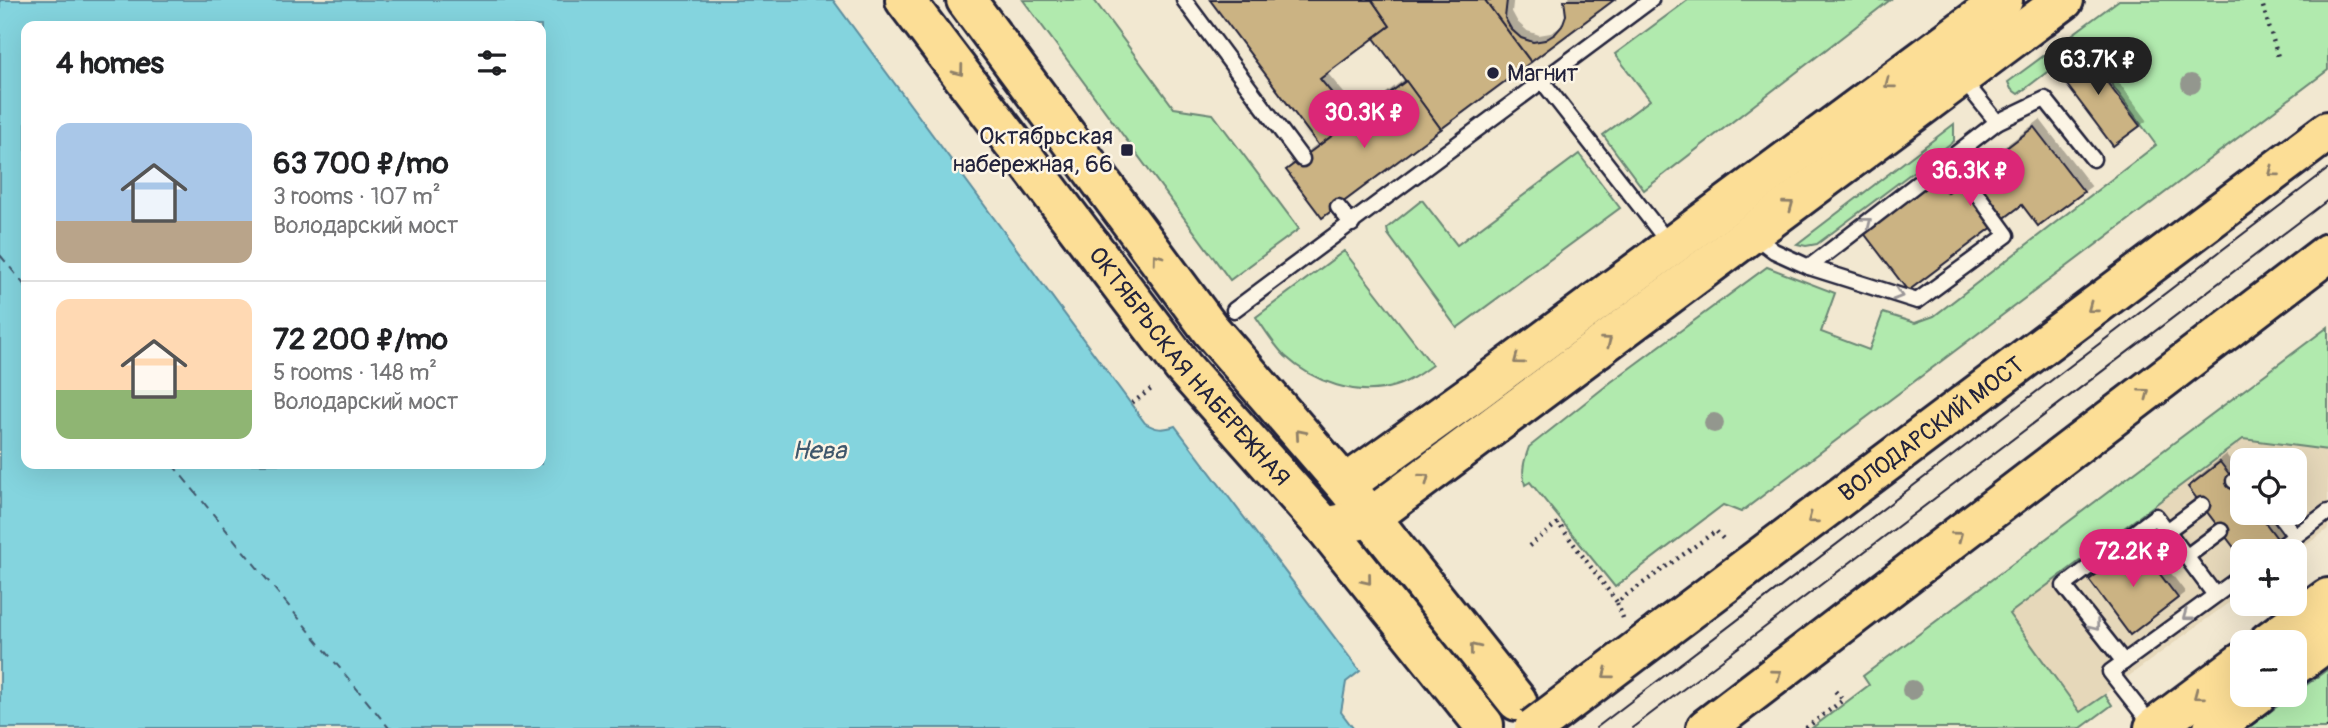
<!DOCTYPE html>
<meta charset="utf-8">
<style>
:root{--surface:#fff;--page:#f2f2f2;--text:#202124;--muted:#757577;--line:#e0e0e0;--accent:#db2777}
body{margin:0;font-family:Pangolin,sans-serif;background:var(--page);color:var(--text);height:100vh;display:flex;flex-direction:column;font-size:26px;white-space:nowrap}
*{box-sizing:border-box;margin:0}
p{font-size:23px;color:var(--muted)}
.icon{flex:none;width:38px;height:38px;fill:none;stroke:currentColor;stroke-width:2;stroke-linecap:round;stroke-linejoin:round}
.map{position:relative;flex:1;overflow:hidden}
.panel{position:absolute;left:21px;top:21px;width:525px;height:448px;display:flex;flex-direction:column;background:var(--surface);border-radius:14px;box-shadow:0 7px 28px #0002}
.panel>*{flex:none}
.fabs{position:absolute;left:2230px;top:448px;display:grid;gap:14px}
.fabs a{display:grid;place-items:center;width:77px;height:77px;border-radius:14px;background:var(--surface);box-shadow:0 7px 28px #0002;font-size:35px}
.price{position:absolute;translate:-50% -60px;padding:0 16px;border-radius:24px;background:var(--accent);color:#fff;font-size:23px;line-height:46px;filter:drop-shadow(0 2px 4px #0008)}
.price::after{content:'';position:absolute;left:50%;top:42px;width:21px;height:16px;margin-left:-10px;background:inherit;clip-path:polygon(0 0,100% 0,50% 100%)}
.price.on{background:#222;color:#fff}
ul{padding:0;list-style:none}
li{display:flex;align-items:center;gap:21px;height:175px;padding:0 35px}
li+li{border-top:2px solid var(--line)}
li span{display:grid;place-items:center;flex:none;width:196px;height:140px;border-radius:14px;color:#555}
li>.icon{margin-inline-start:auto}
span .icon{width:84px;height:84px;fill:#fffc;stroke-width:1}
li b{font-size:30px}
h2{display:flex;justify-content:space-between;align-items:center;height:84px;padding:0 35px;font-size:30px}
.map>svg:first-child{display:block}
</style>
<div class="map">
<svg width="2328" height="728" viewBox="0 0 2328 728">
<defs>
<filter id="shadow"><feDropShadow dx="6" dy="-6" stdDeviation="0" flood-color="#0004"/></filter>
</defs>
<rect width="100%" height="100%" fill="#f2e8d1"/>
<filter id="ink" filterUnits="userSpaceOnUse"><feTurbulence type="fractalNoise" baseFrequency=".0143" numOctaves="2"/><feDisplacementMap in="SourceGraphic" scale="14" xChannelSelector="R" yChannelSelector="G"/><feConvolveMatrix kernelMatrix="1 2 1 2 8 2 1 2 1" color-interpolation-filters="sRGB"/></filter>
<g filter="url(#ink)">
<path fill="#e6d8ba" fill-rule="evenodd" d="M2243,438L2328,450V529L2294,554V551H2242V593L2080,712L2009,614ZM2242,460H2294V513H2242Z"/>
<g fill="#b1eaae" stroke="#6a8674" stroke-width="2">
<polygon points="1023,0 1094,0 1174,108 1213,114 1299,229 1230,280"/>
<polygon points="1688,0 1890,0 1644,190 1603,135 1650,100 1615,54"/>
<path d="M2119,0H2328V70L1741,512L1723,505L1615,587L1530,482L1525,485C1521,470 1524,461 1529,447L1611,382L1767,267L1835,293L1821,332L1869,350L1883,313L1915,323L1934,316L2156,145L2083,45L2018,94L2011,89L2008,82Z"/>
<polygon points="1954,124 1954,141 1817,244 1806,246 1797,244"/>
<polygon points="1579,154 1620,208 1457,328 1388,234 1387,228 1422,200 1457,245"/>
<path d="M1344,251L1432,365C1421,373 1409,382 1395,386C1358,398 1313,382 1285,356C1274,345 1265,330 1256,317Z"/>
<polygon points="2328,327 2328,450 2243,439 2009,614 2080,712 2105,695 2112,705 2081,728 1812,728 1869,685 1863,676"/>
<polygon points="2328,669 2328,728 2248,728"/>
</g>
<path fill="#84d4de" stroke="#5d8d9d" stroke-width="2" fill-rule="evenodd" d="M0,0H833L1145,423C1156,430 1163,430 1175,426L1360,671L1346,682L1341,712L1353,728H0ZM26,26H541V464H26Z"/>
<g fill="none" stroke-linecap="round" stroke-linejoin="round">
<g stroke="#3f576c" stroke-width="2" stroke-dasharray="9 7" stroke-linecap="butt">
<polyline points="0,255 26,287"/>
<polyline points="172,464 389,728"/>
</g>
</g>
<g fill="#cbb383" stroke="#22223b" stroke-width="2" filter="url(#shadow)">
<polygon points="1210,0 1372,0 1390,26 1320,79 1354,120 1319,146"/>
<polygon points="1372,0 1485,0 1531,62 1441,129 1374,38 1390,26"/>
<polygon points="1485,0 1507,0 1505,18 1511,29 1521,38 1533,42 1545,40 1555,34 1562,26 1566,15 1564,0 1614,0 1531,62"/>
<polygon points="2082,49 2140,126 2113,146 2055,69"/>
<polygon points="1406,81 1441,129 1322,218 1286,170"/>
<polygon points="2034,127 2084,192 2038,226 2022,205 1908,291 1860,228 1932,174 1947,193"/>
<polygon points="2220,462 2242,491 2242,513 2258,513 2279,541 2265,551 2242,551 2242,558 2188,487"/>
<polygon points="2137,544 2178,598 2130,635 2089,580"/>
</g>
<g fill="none" stroke-linecap="round" stroke-linejoin="round">
<defs>
<g id="service">
<polyline points="1184,0 1302,159"/>
<polyline points="1542,81 1671,246"/>
<polyline points="1997,122 2045,99 2093,159"/>
<polyline points="1338,207 1352,224"/>
<polyline points="1753,235 1774,251 1809,267 1997,122 1963,80"/>
<polyline points="1809,267 1917,301 2007,235 1951,158"/>
<polyline points="1234,310 1651,0"/>
<polyline points="2234,481 2242,475"/>
<polyline points="2278,513 2295,536"/>
<polyline points="2167,531 2202,505"/>
<polyline points="2275,551 2328,512"/>
<polyline points="2186,557 2221,531"/>
<polyline points="2124,662 2064,586 2156,516 2215,595"/>
<polyline points="2154,728 2110,672 2242,576"/>
</g>
<g id="primary">
<path id="s1" d="M905,0L1183,367L1325,527L1484,725"/>
<polyline points="966,0 1210,329 1345,485 1517,701"/>
<polyline points="1345,485 1476,391 2003,0"/>
<polyline points="1325,527 1370,518 2064,0"/>
<path id="s2" d="M1661,632L2328,131"/>
<polyline points="2268,642 2328,598"/>
<polyline points="2294,666 2328,641"/>
<polyline points="1706,728 2328,253"/>
<polyline points="2154,728 2242,662"/>
<polyline points="2213,728 2257,695"/>
</g>
</defs>
<use href="#service" stroke="#22223b" stroke-width="19"/>
<use href="#primary" stroke="#22223b" stroke-width="44"/>
<g stroke="#22223b" stroke-width="4.5" stroke-dasharray="2 5" stroke-linecap="butt">
<polyline points="2261,0 2279,60"/>
<polyline points="1132,403 1154,387"/>
<polyline points="1529,546 1558,523 1617,602"/>
<polyline points="1623,618 1617,602 1628,594 1716,531 1725,541"/>
<polyline points="1806,728 1843,700 1835,691"/>
<polyline points="2327,728 2328,727"/>
</g>
<use href="#service" stroke="#fcf5e5" stroke-width="14"/>
<use href="#primary" stroke="#fcde96" stroke-width="38"/>
<g stroke="#22223b" stroke-width="2">
<polyline points="1596,728 2328,169"/>
<polyline points="1632,728 2328,200"/>
</g>
<defs>
<polyline id="primary-bridge" points="1534,728 1661,632"/>
</defs>
<use href="#primary-bridge" stroke="#22223b" stroke-width="44" stroke-linecap="butt"/>
<use href="#primary-bridge" stroke="#fcde96" stroke-width="38"/>
</g>
<g fill="#93978e">
<circle cx="2191" cy="84" r="10"/>
<circle cx="1714" cy="423" r="10"/>
<circle cx="1912" cy="690" r="10"/>
</g>
<defs><path id="oneway-chevron" d="M-2-3.5L2.5 0L-2 3.5" fill="none" stroke-width="1.6" stroke-linecap="round" stroke-linejoin="round" transform="scale(1.75)"/></defs>
<g stroke="#8f8068">
<use href="#oneway-chevron" transform="translate(959 71) rotate(53)"/>
<use href="#oneway-chevron" transform="translate(1889 84) rotate(143)"/>
<use href="#oneway-chevron" transform="translate(2273 172) rotate(143)"/>
<use href="#oneway-chevron" transform="translate(1789 205) rotate(-37)"/>
<use href="#oneway-chevron" transform="translate(1157 258) rotate(-127)"/>
<use href="#oneway-chevron" transform="translate(2092 308) rotate(143)"/>
<use href="#oneway-chevron" transform="translate(1607 341) rotate(-37)"/>
<use href="#oneway-chevron" transform="translate(1518 360) rotate(143)"/>
<use href="#oneway-chevron" transform="translate(2145 393) rotate(-37)"/>
<use href="#oneway-chevron" transform="translate(1300 434) rotate(-131)"/>
<use href="#oneway-chevron" transform="translate(1425 478) rotate(-37)"/>
<use href="#oneway-chevron" transform="translate(1812 519) rotate(143)"/>
<use href="#oneway-chevron" transform="translate(1958 536) rotate(-37)"/>
<use href="#oneway-chevron" transform="translate(1367 580) rotate(51)"/>
<use href="#oneway-chevron" transform="translate(1474 648) rotate(-129)"/>
<use href="#oneway-chevron" transform="translate(1607 674) rotate(143)"/>
<use href="#oneway-chevron" transform="translate(1777 674) rotate(-37)"/>
<use href="#oneway-chevron" transform="translate(2198 695) rotate(143)"/>
</g>
<g stroke="#9a9698">
<use href="#oneway-chevron" transform="translate(1867 222) rotate(-38)"/>
<use href="#oneway-chevron" transform="translate(1898 295) rotate(17)"/>
<use href="#oneway-chevron" transform="translate(2187 616) rotate(144)"/>
<use href="#oneway-chevron" transform="translate(2095 626) rotate(52)"/>
</g>
</g>
<g fill="#22223b" stroke="#fcf5e5" stroke-width="2.5">
<circle cx="1493" cy="73" r="7"/>
<rect x="1120" y="143" width="14" height="14" rx="3.5"/>
</g>
<g text-anchor="middle" stroke-width="5" stroke-linejoin="round" paint-order="stroke">
<g font-size="24" fill="#22223b" stroke="#fcf5e5" text-anchor="start">
<text x="1507" y="81">Магнит</text>
<text x="1113" y="144" text-anchor="end">Октябрьская<tspan x="1113" dy="28">набережная, 66</tspan></text>
</g>
<g font-size="24" fill="#22223b" stroke="#fcf5e5">
<text dy="8" stroke="none"><textPath href="#s1" startOffset="464">ОКТЯБРЬСКАЯ НАБЕРЕЖНАЯ</textPath></text>
<text dy="8" stroke="none"><textPath href="#s2" startOffset="338">ВОЛОДАРСКИЙ МОСТ</textPath></text>
</g>
<g font-size="26" font-style="italic" fill="#3f576c" stroke="#fcf5e5">
<text x="819" y="459">Нева</text>
</g>
</g>
</svg>
<div class="fabs">
<a><svg class="icon" aria-label="locate" viewBox="0 0 24 24"><circle cx="12" cy="12" r="6"/><path d="M12 2v4M12 18v4M2 12h4M18 12h4"/></svg></a>
<a>+</a>
<a>−</a>
</div>
<b class="price on" style="left:2098px;top:97px">63.7K ₽</b>
<b class="price" style="left:1364px;top:150px">30.3K ₽</b>
<b class="price" style="left:1970px;top:208px">36.3K ₽</b>
<b class="price" style="left:2133px;top:589px">72.2K ₽</b>
<section class="panel">
<h2>4 homes<svg class="icon" aria-label="filters" viewBox="0 0 24 24"><path d="M4 7h16M4 17h16"/><circle cx="9" cy="7" r="2"/><circle cx="15" cy="17" r="2"/></svg></h2>
<ul>
<li><span style="background:linear-gradient(#a9c7e8 70%,#b9a48a 0)"><svg class="icon" aria-label="home" viewBox="0 0 24 24"><path d="M3 11l9-7 9 7M6 9v11h12V9"/></svg></span><div><b>63 700 ₽/mo</b><p>3 rooms · 107 m²</p><p>Володарский мост</p></div></li>
<li><span style="background:linear-gradient(#ffd9b3 65%,#8fb573 0)"><svg class="icon" aria-label="home" viewBox="0 0 24 24"><path d="M3 11l9-7 9 7M6 9v11h12V9"/></svg></span><div><b>72 200 ₽/mo</b><p>5 rooms · 148 m²</p><p>Володарский мост</p></div></li>
</ul>
</section>
</div>
